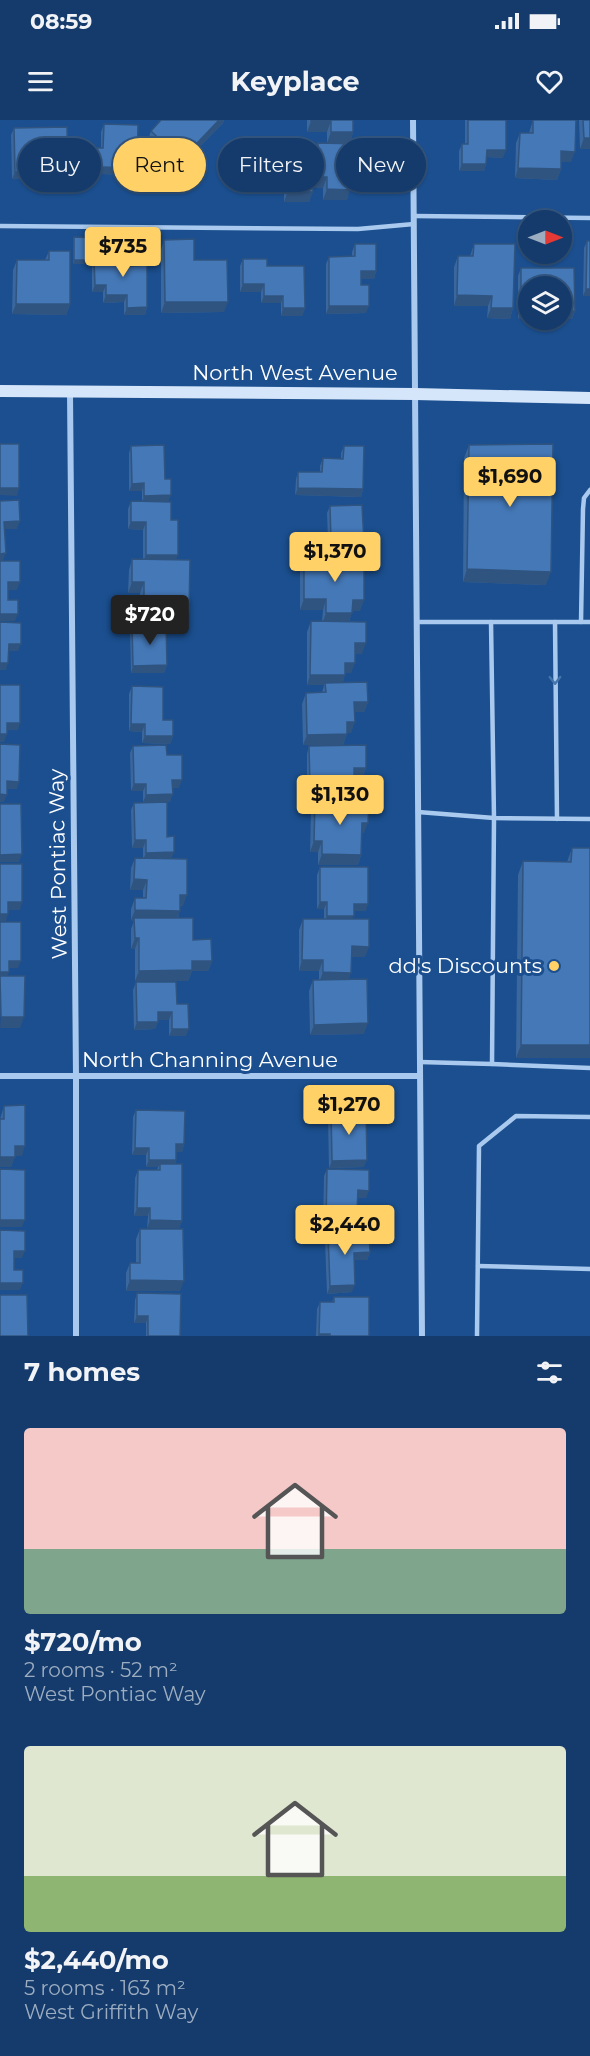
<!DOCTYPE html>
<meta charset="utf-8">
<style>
:root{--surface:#143b6b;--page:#1d4271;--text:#f1f3f6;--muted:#9dadc1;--line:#33557e;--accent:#ffd166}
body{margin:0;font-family:Montserrat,sans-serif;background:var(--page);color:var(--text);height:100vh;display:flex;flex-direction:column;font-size:22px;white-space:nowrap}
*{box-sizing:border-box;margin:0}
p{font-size:20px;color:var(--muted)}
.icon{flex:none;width:33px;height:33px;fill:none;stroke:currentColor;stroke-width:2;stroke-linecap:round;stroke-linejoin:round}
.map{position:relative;height:1216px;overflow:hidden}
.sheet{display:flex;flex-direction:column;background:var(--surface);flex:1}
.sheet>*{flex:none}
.banner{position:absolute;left:18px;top:18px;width:555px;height:54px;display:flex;gap:12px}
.needle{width:39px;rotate:90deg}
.buttons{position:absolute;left:518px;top:90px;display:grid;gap:12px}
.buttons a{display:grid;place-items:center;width:54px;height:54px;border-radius:50%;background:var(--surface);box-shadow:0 2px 4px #0004,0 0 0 2px var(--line);font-size:30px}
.price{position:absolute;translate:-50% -51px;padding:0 14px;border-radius:6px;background:var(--accent);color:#111;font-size:20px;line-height:39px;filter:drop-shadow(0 2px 3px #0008)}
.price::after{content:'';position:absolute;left:50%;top:36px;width:18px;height:14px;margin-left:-9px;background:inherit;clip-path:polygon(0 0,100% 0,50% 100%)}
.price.selected{background:#222;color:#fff}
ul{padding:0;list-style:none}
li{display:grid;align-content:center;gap:12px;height:318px;padding:0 24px}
li span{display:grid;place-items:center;height:186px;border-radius:6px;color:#555}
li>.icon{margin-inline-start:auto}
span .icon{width:108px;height:108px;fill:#fffc;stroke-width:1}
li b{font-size:26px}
h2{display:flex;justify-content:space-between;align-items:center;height:72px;padding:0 24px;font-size:26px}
.chip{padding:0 21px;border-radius:27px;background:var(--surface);box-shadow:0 2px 4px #0004,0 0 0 2px var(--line);font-size:21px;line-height:54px}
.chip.selected{background:var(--accent);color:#111}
.status{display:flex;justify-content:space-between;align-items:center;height:42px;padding:0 30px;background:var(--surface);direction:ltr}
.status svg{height:16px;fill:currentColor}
header{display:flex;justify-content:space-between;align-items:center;height:78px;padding:0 24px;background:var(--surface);font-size:27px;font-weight:700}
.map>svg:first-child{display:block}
</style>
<div class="status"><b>08:59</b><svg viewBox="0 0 49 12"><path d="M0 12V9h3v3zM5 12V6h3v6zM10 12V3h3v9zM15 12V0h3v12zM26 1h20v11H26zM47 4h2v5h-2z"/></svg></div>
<header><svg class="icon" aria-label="menu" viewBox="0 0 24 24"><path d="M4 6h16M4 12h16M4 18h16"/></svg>Keyplace<svg class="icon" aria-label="heart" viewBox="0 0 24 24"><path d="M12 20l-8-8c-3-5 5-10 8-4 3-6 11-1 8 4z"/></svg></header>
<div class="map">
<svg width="590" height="1216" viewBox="0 0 590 1216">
<rect width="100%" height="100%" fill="#1b4f8f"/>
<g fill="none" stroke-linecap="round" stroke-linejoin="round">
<g stroke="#a9c9ee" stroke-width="4.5">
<polyline points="414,96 590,98"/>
<polyline points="0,106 358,109 414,104"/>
<polyline points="418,502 590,502"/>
<polyline points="555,502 557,699"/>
<polyline points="581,502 583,389 584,378 590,370"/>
<polyline points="418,692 494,698 590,699"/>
<polyline points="420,942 492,944 494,698 491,502"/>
<polyline points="492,944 590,948"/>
<polyline points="478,1146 590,1149"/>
<polyline points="477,1216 479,1026 516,996 590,997"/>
</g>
<g stroke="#a9c9ee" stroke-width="6">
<polyline points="413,0 422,1216"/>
<polyline points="70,272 76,956 76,1216"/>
<polyline points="0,956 420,956"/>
</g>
<polyline stroke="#d6e6fa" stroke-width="12" points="0,271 415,274 590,278"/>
</g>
<g fill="#3a679d">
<polygon points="161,0 224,0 223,3 177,50 147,22 151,11"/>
<polygon points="307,0 353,0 353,12 350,23 327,23 327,12 307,12"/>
<polygon points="465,0 506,0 503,38 487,37 486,44 484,51 459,51 459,31 462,24 465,24"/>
<polygon points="533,0 576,0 571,42 561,42 561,49 557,60 515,58 516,23 520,13 529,13"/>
<polygon points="579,0 590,0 590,29 580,29"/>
<polygon points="104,4 137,48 134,55 100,54 98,61 73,61 73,35 76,28 101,28 101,12"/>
<polygon points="14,8 65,58 12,59 11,15"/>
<polygon points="318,23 358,51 351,51 347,80 323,80 323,68 313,68 309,82 284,82 284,52 288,41 298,41 301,33 315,33"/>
<polygon points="74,117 97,140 102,140 105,133 131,146 147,187 145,195 124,195 124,182 103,183 103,172 92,172 92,148 93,144 73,144 73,121"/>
<polygon points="164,120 194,140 224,192 161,193 161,130"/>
<polygon points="587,121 590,121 590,176 583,176 584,128"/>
<polygon points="355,124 376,151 374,159 361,159 361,165 366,193 326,194 326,144 329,137 352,137 352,132"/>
<polygon points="474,124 513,188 510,199 487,198 488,186 454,186 454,147 458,136 470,136"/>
<polygon points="49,131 70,184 66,195 12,194 13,150 17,140 45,140"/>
<polygon points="243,139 267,146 305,188 302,196 281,196 281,183 261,183 261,172 240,172 240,146"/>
<polygon points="521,148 575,191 572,199 518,199 518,156"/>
<polygon points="469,325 546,465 463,462 464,338"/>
<polygon points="131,326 165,359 176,440 189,491 185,501 140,501 140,473 128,473 129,450 132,439 143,440 143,410 128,409 128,389 131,381 142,381 142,371 129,371 129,333"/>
<polygon points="344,326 363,369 361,377 295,375 296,359 298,352 320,352 320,346 323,338 341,339 341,333"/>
<polygon points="330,386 361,430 351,431 349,440 360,491 352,491 349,502 362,534 355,534 351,553 345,553 343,562 368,582 364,592 354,592 351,613 347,613 343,625 303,625 302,584 306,573 322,573 324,565 307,565 307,512 311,501 322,501 323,490 300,490 300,450 304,439 322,440 321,427 324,420 328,420 327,393"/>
<polygon points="132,506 167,545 164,553 131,553 130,513"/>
<polygon points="132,566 163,600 173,616 170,624 142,623 142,612 129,611 129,574"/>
<polygon points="133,626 167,635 179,668 173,668 170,682 143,682 143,671 131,671 130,633"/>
<polygon points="309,626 366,648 363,655 354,655 354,667 351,674 346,674 345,681 364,713 362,713 361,735 358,745 318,745 318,732 310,732 311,691 315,681 319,681 319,674 307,674 307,634"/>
<polygon points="134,683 167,717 183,786 180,786 178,798 193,820 212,841 208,851 192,851 188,861 135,861 135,829 131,829 131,809 134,801 131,800 131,789 135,778 143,778 143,770 130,770 131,748 135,738 143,738 143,728 132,728 131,690"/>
<polygon points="572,728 590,728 590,938 516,938 518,755 523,741 567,742"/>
<polygon points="320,747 366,791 354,791 352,799 365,837 351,837 349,859 364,914 310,915 309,871 313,860 319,860 319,851 299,851 299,810 303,799 324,799 324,789 317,789 317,755"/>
<polygon points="136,862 177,884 186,916 169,916 169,900 158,900 155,909 134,910 133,870"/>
<polygon points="4,986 22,1036 15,1036 11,1047 0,999"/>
<polygon points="136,990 184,1024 182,1032 176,1032 176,1040 175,1044 182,1101 179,1108 147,1108 148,1096 134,1096 135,1058 138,1050 157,1050 158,1047 146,1047 146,1035 132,1035 133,997"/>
<polygon points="331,991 364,1047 329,1048 328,998"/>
<polygon points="327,1049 366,1078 357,1078 357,1091 355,1098 349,1098 346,1110 323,1110 324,1056"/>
<polygon points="140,1109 180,1171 126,1171 126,1153 130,1143 136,1143 136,1119"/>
<polygon points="328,1114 370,1132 367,1140 354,1140 352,1172 327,1174 325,1121"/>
<polygon points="137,1173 180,1216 146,1216 146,1203 134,1203 135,1180"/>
<polygon points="334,1177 369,1216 316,1216 317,1189 320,1182 332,1182"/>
</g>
<g fill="#305480">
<polygon points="219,0 224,0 223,3 177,50 181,40"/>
<polygon points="311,1 331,1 327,12 307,12"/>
<polygon points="331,12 353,12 350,23 327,23"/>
<polygon points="584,18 590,18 590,29 580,29"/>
<polygon points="487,30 506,30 503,38 484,37"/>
<polygon points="561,31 575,32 571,42 558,42"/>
<polygon points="351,41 361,41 358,51 347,51"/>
<polygon points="462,44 486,44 484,51 459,51"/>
<polygon points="101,47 137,48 134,55 100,54 98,61 73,61 76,53"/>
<polygon points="518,48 561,49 557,60 515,58"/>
<polygon points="68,51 65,58 12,59 15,52"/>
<polygon points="313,57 327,57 323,68 309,68"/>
<polygon points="327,69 350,70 347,80 323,80"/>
<polygon points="288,71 313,72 309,82 284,82"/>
<polygon points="74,140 94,141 93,144 73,144"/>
<polygon points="361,151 376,151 374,159 358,159"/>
<polygon points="243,164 264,164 261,172 240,172"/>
<polygon points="95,165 106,165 103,172 92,172"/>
<polygon points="586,169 590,169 590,176 583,176"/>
<polygon points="106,175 127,175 124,182 103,183"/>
<polygon points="457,175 492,176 488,186 454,186"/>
<polygon points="264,176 283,176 281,183 261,183"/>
<polygon points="165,182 228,182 224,192 161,193"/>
<polygon points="16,184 70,184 66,195 12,194"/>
<polygon points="329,186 369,186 366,193 326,194"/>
<polygon points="147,187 145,195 124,195 127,188"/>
<polygon points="283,188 305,188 302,196 281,196"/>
<polygon points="491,188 513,188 510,199 487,198"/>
<polygon points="521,191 528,191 528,199 518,199"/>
<polygon points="561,191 575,191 572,199 561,199"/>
<polygon points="144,363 142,371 129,371 132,364"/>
<polygon points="0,368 19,368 17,376 0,375"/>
<polygon points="298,368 363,369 361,377 295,375"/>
<polygon points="171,375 168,383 142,383 144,376"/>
<polygon points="20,401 17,409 2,409 4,402"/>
<polygon points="131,402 146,402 143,410 128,409"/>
<polygon points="350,423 364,423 361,430 348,431"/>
<polygon points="6,433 3,441 0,441 0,434"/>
<polygon points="146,435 178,435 175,442 143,442"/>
<polygon points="351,435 348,443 322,444 324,436"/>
<polygon points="467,449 551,452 546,465 463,462"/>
<polygon points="8,462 20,462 17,470 6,470"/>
<polygon points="132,462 144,462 140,473 128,473"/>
<polygon points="304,479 326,479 323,490 300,490"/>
<polygon points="353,480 364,480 360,491 349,491"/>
<polygon points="144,490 189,491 185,501 140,501"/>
<polygon points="326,493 352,493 348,504 322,504"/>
<polygon points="0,494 18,494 15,501 0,501"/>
<polygon points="355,523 366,523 362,534 351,534"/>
<polygon points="9,524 21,524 18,531 6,531"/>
<polygon points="0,543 8,543 6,550 0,550"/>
<polygon points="345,543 355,543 351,553 342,553"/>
<polygon points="167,545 164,553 131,553 133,546"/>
<polygon points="310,555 345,555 342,565 325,563 324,565 307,565"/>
<polygon points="354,582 368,582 364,592 350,592"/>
<polygon points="347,602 355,602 351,613 343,613"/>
<polygon points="7,603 20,603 18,610 4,610"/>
<polygon points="131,604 145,604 142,612 129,611"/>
<polygon points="0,614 7,614 4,622 0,622"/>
<polygon points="347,614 343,625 303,625 307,615"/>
<polygon points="145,616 173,616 170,624 142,623"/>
<polygon points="354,648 366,648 363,655 351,655"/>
<polygon points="172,660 182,660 179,668 170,668"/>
<polygon points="7,661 19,662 17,669 4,669"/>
<polygon points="134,664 146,664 143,671 131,671"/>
<polygon points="321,666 319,674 307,674 310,667"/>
<polygon points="345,667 354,667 351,674 343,674"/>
<polygon points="0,674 7,675 4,682 0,682"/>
<polygon points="173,674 170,682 143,682 146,675"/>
<polygon points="321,678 346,678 343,686 319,686"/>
<polygon points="362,703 368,703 364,713 358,713"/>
<polygon points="135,720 146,720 143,728 132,728"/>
<polygon points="314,721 322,721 318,732 310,732"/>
<polygon points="174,732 171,740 143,740 146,733"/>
<polygon points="22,734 19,742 0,742 0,735"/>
<polygon points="322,734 361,735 358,745 318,745"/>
<polygon points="134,759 147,760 143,770 130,770"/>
<polygon points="180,775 187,775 183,786 177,785"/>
<polygon points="8,782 22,782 20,790 6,790"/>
<polygon points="320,782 327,782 324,789 317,789"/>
<polygon points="354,784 368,784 366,791 351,791"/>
<polygon points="135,790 180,791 176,801 134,798 134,801 131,800"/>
<polygon points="0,794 8,794 6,801 0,801"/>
<polygon points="327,796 354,796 351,803 324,803"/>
<polygon points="135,818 139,818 135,829 131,829"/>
<polygon points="352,826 369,827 365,837 348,837"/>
<polygon points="302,840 323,840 319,851 299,851"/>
<polygon points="9,841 21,841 18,848 6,848"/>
<polygon points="192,841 212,841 208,851 192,851 188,861 135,861 139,851"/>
<polygon points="0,852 9,852 6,860 0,860"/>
<polygon points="323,852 351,853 347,863 319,863"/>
<polygon points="158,892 172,892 169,900 155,900"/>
<polygon points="1,897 24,897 20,908 0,908"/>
<polygon points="137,902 158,902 155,909 134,910"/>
<polygon points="368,903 364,914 310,915 314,905"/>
<polygon points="172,909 189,909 186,916 169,916"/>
<polygon points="521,925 590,925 590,938 516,938"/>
<polygon points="176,1024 184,1024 182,1032 174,1032"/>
<polygon points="15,1026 25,1026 22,1036 11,1036"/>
<polygon points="135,1028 149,1028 146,1035 132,1035"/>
<polygon points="0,1037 15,1037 11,1047 0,1047"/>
<polygon points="149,1040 176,1040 174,1047 160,1044 158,1047 146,1047"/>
<polygon points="367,1040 364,1047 329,1048 332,1041"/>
<polygon points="358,1070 369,1071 366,1078 355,1078"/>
<polygon points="137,1088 150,1088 148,1096 134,1096"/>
<polygon points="349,1091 357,1091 355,1098 346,1098"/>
<polygon points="0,1100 25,1100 22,1107 0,1107"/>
<polygon points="150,1100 182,1101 179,1108 147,1108"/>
<polygon points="326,1103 348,1103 346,1110 323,1110"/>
<polygon points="14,1131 25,1131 22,1138 11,1138"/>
<polygon points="370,1132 367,1140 351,1140 354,1133"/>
<polygon points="130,1160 184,1161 180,1171 126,1171"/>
<polygon points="0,1163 23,1163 20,1170 0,1170"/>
<polygon points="355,1165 352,1172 327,1174 330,1166"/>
<polygon points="137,1196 148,1196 146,1203 134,1203"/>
<polygon points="319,1214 330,1214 329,1216 318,1216"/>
</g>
<g fill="#4478b7" stroke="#305480" stroke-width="1.5">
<polygon points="161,0 219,0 181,40 151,11"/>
<polygon points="311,0 353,0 353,12 331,12 331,1 311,1"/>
<polygon points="468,0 506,0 506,30 487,30 486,44 462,44 462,24 468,24"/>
<polygon points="533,0 576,0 575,32 561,31 561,49 518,48 520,13 533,13"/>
<polygon points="583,0 590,0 590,18 584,18"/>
<polygon points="104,4 138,5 137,48 101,47 101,53 76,53 76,28 103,28"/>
<polygon points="67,7 68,51 15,52 14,8"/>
<polygon points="318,23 362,24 361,41 351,41 350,70 327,69 327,57 313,57 313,72 288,71 288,41 301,41 301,33 318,33"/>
<polygon points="74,117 97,118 97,140 74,140"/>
<polygon points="194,119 194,140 227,140 228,182 165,182 164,120"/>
<polygon points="587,121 590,121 590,169 586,169"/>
<polygon points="355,124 376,124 376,151 361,151 361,165 369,165 369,186 329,186 329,137 355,136"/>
<polygon points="474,124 515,124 513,188 491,188 492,176 457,175 458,136 473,136"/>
<polygon points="49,131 70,131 70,184 16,184 17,140 49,140"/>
<polygon points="131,132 131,146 147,145 147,187 127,188 127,175 106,175 106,165 95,165 94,140 105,140 105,133"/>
<polygon points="243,139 267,139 267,146 304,146 305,188 283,188 283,176 264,176 264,164 243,164"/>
<polygon points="521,148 574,148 575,191 561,191 561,166 528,166 528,191 521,191"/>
<rect x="0" y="324" width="19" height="44"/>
<polygon points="553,324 551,452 467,449 469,325"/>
<polygon points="164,325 165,359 171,359 171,375 144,376 144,363 132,364 131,326"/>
<polygon points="344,326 364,326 363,369 298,368 298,352 322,352 323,338 343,339"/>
<polygon points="19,380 20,401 4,402 6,433 0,434 0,381"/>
<polygon points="131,381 171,382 171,400 178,400 178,435 146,435 146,402 131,402"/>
<polygon points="362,385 364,423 350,423 351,435 324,436 324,420 331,420 330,386"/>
<polygon points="132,439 190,440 189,491 144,490 144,462 132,462"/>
<polygon points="304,439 364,440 364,480 353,480 352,493 326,493 326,479 304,479"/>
<polygon points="0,441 20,441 20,462 8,462 8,480 18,480 18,494 0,494"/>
<polygon points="311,501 366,502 366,523 355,523 355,543 345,543 345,555 310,555"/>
<polygon points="0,502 21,503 21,524 9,524 8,543 0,543"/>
<polygon points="166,505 167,545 133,546 132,506"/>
<polygon points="367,562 368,582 354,582 355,602 347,602 347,614 307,615 306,573 326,572 325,563"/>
<polygon points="0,565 20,565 20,603 7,603 7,614 0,614"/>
<polygon points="132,566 163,567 163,600 173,600 173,616 145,616 145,604 131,604"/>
<polygon points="0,624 20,625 19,662 7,661 7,675 0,674"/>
<polygon points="166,625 167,635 182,635 182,660 172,660 173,674 146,675 146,664 134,664 133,626"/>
<polygon points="366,625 366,648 354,648 354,667 345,667 346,678 321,678 321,666 310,667 309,626"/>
<polygon points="315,681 369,681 368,703 362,703 361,735 322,734 322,721 314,721"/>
<polygon points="167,682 167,717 174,716 174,732 146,733 146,720 135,720 134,683"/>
<polygon points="0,684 21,684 22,734 0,735"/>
<polygon points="572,728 590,728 590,925 521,925 523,741 571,742"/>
<polygon points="135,738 187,739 187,775 180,775 180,791 135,790 135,778 146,778 147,760 134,759"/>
<polygon points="0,744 22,744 22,782 8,782 8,794 0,794"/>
<polygon points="320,747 368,747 368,784 354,784 354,796 327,796 327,782 320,782"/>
<polygon points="134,798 193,798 193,820 211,819 212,841 192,841 192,850 139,851 139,818 135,818"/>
<polygon points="303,799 369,799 369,827 352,826 351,853 323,852 323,840 302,840"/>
<polygon points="0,802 21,802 21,841 9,841 9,852 0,852"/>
<polygon points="0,856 25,856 24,897 1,897"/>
<polygon points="367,859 368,903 314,905 313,860"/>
<polygon points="136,862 176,862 177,884 188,884 189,909 172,909 172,892 158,892 158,902 137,902"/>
<polygon points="25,985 25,1026 15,1026 15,1037 0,1037 0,999 4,999 4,986"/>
<polygon points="136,990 185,991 184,1024 176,1024 176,1040 149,1040 149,1028 135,1028"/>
<polygon points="366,990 367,1040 332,1041 331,991"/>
<polygon points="160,1044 182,1044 182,1101 150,1100 150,1088 137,1088 138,1050 160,1050"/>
<polygon points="0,1049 25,1050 25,1100 0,1100"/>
<polygon points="327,1049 369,1050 369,1071 358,1070 357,1091 349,1091 348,1103 326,1103"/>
<polygon points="140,1109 183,1109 184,1161 130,1160 130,1143 140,1143"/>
<polygon points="0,1110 25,1111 25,1131 14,1131 14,1150 23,1150 23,1163 0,1163"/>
<polygon points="369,1112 370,1132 354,1133 355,1165 330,1166 328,1114"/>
<polygon points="137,1173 181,1174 180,1216 148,1216 148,1196 137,1196"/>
<polygon points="0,1175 27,1175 28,1216 0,1216"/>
<polygon points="334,1177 369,1177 369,1216 330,1216 330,1214 319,1214 320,1182 334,1182"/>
</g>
<defs><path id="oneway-chevron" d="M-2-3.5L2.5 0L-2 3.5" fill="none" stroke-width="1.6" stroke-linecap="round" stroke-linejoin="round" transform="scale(1.5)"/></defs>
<use stroke="#4674ac" href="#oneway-chevron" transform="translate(555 560) rotate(89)"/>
<circle fill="#ffd166" stroke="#1b4f8f" stroke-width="2" cx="554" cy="846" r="6"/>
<g text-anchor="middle" stroke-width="6" stroke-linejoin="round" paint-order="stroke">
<g font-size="21" fill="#fff" stroke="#1b4f8f">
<text x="295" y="260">North West Avenue</text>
<text transform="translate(58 744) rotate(-91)" y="7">West Pontiac Way</text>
<text x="210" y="947">North Channing Avenue</text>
</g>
<g font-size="21" fill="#fff" stroke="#1b4f8f" text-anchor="end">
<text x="542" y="853">dd's Discounts</text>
</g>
</g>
</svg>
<div class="buttons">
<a><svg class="needle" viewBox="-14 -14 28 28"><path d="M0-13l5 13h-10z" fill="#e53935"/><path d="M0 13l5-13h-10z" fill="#9dadc1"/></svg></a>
<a><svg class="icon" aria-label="layers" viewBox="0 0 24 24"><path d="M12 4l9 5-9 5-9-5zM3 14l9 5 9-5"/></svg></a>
</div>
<b class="price" style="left:123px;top:158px">$735</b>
<b class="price" style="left:510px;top:388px">$1,690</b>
<b class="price" style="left:335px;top:463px">$1,370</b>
<b class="price selected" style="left:150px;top:526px">$720</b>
<b class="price" style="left:340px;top:706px">$1,130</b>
<b class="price" style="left:349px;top:1016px">$1,270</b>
<b class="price" style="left:345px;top:1136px">$2,440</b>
<div class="banner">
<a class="chip">Buy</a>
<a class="chip selected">Rent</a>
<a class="chip">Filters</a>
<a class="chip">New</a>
</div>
</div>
<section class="sheet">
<h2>7 homes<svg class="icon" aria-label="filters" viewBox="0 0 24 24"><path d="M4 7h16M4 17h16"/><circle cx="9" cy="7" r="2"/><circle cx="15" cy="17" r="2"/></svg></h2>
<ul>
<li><span style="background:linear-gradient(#f6c9c9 65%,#7fa58c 0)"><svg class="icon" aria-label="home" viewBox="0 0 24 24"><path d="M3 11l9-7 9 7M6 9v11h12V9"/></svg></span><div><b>$720/mo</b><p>2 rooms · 52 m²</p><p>West Pontiac Way</p></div></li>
<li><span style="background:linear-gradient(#dfe7d0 70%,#8fb573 0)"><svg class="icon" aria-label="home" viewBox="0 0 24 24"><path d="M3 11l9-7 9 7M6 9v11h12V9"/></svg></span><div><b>$2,440/mo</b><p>5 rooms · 163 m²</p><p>West Griffith Way</p></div></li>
</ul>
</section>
